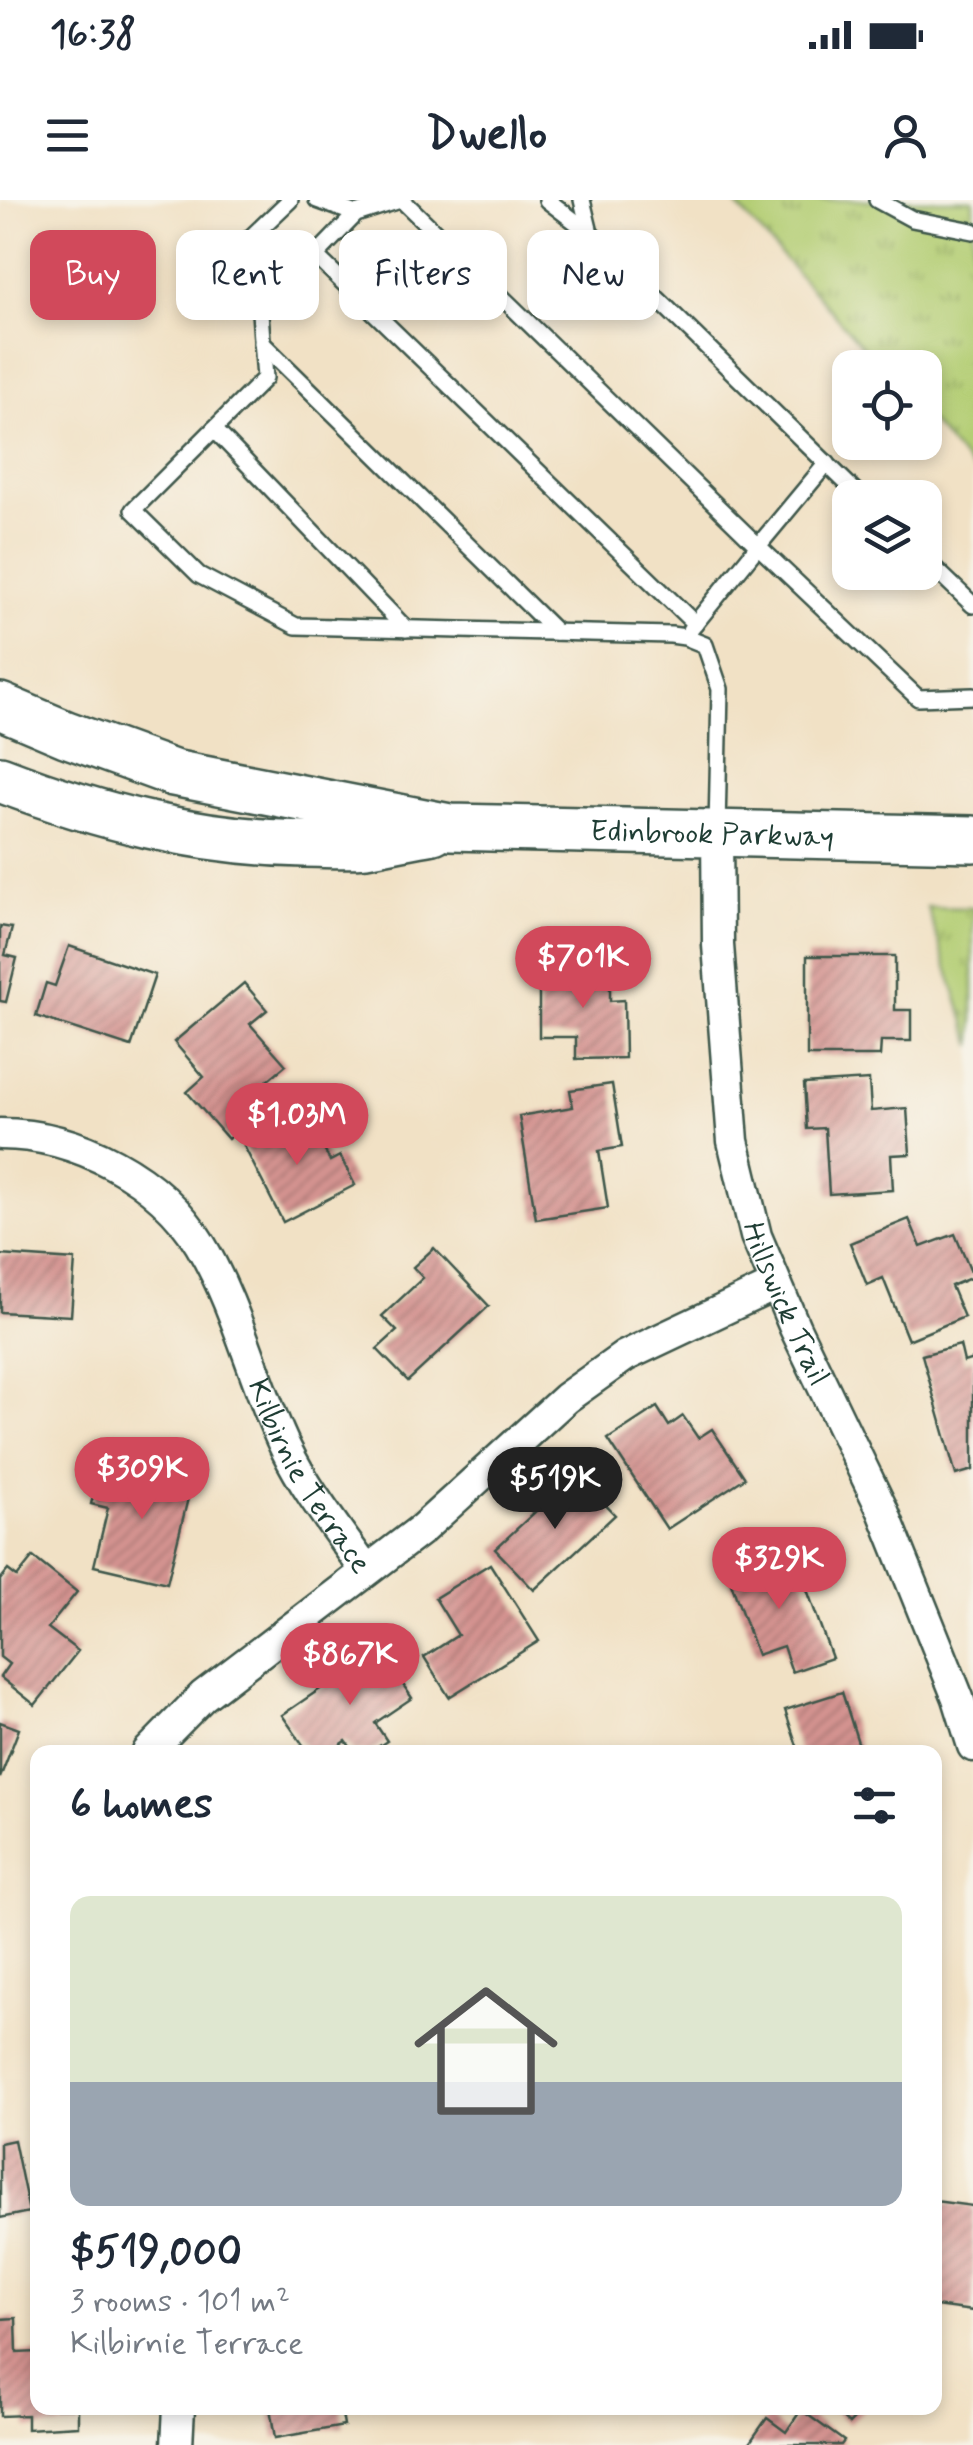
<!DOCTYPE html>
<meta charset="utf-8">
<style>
:root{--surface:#fff;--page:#f6f6f7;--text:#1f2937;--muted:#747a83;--accent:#d1495b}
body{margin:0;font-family:Mynerve,sans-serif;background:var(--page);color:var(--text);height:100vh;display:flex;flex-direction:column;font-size:38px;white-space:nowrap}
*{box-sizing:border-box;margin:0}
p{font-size:32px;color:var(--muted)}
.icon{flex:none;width:55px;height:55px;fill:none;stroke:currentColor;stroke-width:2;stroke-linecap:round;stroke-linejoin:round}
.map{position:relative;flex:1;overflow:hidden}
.details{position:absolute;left:30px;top:1545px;width:912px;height:670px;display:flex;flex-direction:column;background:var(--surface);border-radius:20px;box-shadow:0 5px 15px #0003}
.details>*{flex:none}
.hud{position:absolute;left:30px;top:30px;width:915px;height:90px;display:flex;gap:20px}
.controls{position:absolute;left:832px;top:150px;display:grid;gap:20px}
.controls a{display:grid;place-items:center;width:110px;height:110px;border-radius:20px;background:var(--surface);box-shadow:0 5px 15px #0003;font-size:50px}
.price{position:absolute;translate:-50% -85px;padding:0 22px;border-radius:35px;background:var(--accent);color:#fff;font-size:32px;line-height:65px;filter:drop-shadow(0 2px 5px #0008)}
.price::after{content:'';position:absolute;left:50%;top:60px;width:30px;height:22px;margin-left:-15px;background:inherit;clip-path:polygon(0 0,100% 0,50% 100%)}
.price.current{background:#222;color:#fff}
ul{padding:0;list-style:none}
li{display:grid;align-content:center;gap:20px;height:530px;padding:0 40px}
li span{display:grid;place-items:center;height:310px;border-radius:20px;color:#555}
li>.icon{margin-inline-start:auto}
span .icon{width:180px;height:180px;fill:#fffc;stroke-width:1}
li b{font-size:42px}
h2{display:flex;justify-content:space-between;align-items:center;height:120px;padding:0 40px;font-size:42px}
.pill{padding:0 35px;border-radius:20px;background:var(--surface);box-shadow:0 5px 15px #0003;font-size:35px;line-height:90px}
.pill.current{background:var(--accent);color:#fff}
.status{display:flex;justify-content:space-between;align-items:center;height:70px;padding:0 50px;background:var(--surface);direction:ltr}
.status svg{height:28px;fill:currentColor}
header{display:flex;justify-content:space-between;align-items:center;height:130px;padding:0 40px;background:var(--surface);font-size:45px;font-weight:800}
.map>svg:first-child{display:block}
</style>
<div class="status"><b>16:38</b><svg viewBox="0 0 49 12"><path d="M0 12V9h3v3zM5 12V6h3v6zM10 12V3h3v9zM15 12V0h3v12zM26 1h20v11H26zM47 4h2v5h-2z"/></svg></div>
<header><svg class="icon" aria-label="menu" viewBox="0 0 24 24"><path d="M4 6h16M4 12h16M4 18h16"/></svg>Dwello<svg class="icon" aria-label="person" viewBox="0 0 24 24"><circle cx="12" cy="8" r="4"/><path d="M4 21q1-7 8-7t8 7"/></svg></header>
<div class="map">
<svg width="973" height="2245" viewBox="0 0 973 2245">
<defs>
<pattern id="grass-tufts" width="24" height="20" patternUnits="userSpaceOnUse" patternTransform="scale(2.5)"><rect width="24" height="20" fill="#b4ce74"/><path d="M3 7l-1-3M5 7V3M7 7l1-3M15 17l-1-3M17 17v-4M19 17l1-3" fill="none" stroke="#92a860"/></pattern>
<pattern id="building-hatch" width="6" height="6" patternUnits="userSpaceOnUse" patternTransform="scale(2.5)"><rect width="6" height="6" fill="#d49390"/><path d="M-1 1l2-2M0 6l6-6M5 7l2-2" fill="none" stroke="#ab7976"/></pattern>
</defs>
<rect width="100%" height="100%" fill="#f7f3e8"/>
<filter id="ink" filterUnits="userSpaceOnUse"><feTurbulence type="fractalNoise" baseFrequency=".01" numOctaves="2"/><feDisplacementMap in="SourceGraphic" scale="20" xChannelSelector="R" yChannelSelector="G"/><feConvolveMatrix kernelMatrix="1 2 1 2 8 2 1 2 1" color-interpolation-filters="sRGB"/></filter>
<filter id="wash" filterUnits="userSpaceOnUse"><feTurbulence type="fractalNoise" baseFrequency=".0048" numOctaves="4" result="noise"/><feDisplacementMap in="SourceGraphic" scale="40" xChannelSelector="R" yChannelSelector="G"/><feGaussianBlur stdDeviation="2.25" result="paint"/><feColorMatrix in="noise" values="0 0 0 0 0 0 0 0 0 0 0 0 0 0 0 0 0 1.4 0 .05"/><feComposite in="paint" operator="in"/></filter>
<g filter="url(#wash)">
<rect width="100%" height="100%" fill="#f1e1c5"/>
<g fill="url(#grass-tufts)" stroke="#6a8654" stroke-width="2.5">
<polygon points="732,0 973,0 973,270 925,216 925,168 881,167"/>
<polygon points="927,707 973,708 973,846"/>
</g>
<g id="blocks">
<g fill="url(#building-hatch)">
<polygon points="0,726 12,728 5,755 17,758 6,802 0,801"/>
<polygon points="69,746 155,775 131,847 36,816 46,783 55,786"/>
<polygon points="807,756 895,756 895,810 911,810 911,841 881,841 880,856 807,856"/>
<polygon points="610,765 610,801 624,800 625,858 576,859 576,837 539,837 539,782 555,782 555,766"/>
<polygon points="244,783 267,810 250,824 286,865 250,895 263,910 228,939 187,892 204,877 174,842"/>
<polygon points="869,880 871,911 907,908 910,954 891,955 893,990 829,994 825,928 807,929 804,884"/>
<polygon points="612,884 622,947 599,951 608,1008 536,1019 519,916 573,907 570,890"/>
<polygon points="306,914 330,961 340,956 355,985 283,1022 244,946"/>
<polygon points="909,1019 921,1047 955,1034 973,1077 951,1086 964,1117 908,1140 883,1078 867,1085 850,1043"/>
<polygon points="434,1048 489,1106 408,1181 377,1149 397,1131 382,1116 423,1078 413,1067"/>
<polygon points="0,1055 75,1060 71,1116 0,1112"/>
<polygon points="960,1145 964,1162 973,1159 973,1270 956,1275 922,1155"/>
<polygon points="657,1207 669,1226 683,1216 698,1238 712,1229 745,1278 667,1329 608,1239"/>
<polygon points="150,1263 194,1274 167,1383 94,1366 108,1308 91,1304 99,1273 145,1284"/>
<polygon points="576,1274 615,1315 534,1390 495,1349"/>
<polygon points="772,1352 782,1380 801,1373 832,1458 792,1472 783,1446 757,1455 726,1369"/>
<polygon points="33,1357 77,1392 48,1428 78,1451 35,1505 0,1477 9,1464 0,1457 0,1380 8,1370 17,1377"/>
<polygon points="490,1364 539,1441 449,1497 424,1457 458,1435 435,1398"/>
<polygon points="379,1449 412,1498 375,1523 387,1541 370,1552 354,1552 346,1541 330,1552 308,1552 282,1515"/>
<polygon points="842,1492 861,1552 799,1552 785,1510"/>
<polygon points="0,1522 19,1529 0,1578"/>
<polygon points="14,1940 29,2012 0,2018 0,1943"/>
<polygon points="935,2001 973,2006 973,2111 935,2106"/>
<polygon points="16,2118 17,2153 38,2152 38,2208 78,2208 78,2226 27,2229 27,2215 0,2216 0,2119"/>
<polygon points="270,2208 341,2208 344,2226 275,2238"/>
<polygon points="831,2208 865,2208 849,2224"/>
<polygon points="801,2210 844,2241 841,2245 748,2245 767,2218 786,2232"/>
</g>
</g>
</g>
<g filter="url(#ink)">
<use href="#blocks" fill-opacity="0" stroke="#3e564a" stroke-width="2.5"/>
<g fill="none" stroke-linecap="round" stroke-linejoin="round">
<defs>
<g id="lane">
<polyline points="317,0 356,14"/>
<polyline points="400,0 356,14 260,113 265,178 133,310 199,375 296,426 671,435 685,437 705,445 720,489 717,629"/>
<polyline points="402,0 758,346 827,263"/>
<polyline points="547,0 590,33 862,298"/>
<polyline points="582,0 590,33"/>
<polyline points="877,0 912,19 973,31"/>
<polyline points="316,56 695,424"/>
<path d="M260,113C253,91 238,64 246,42L290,0"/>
<polyline points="262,143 556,432"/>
<polyline points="214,229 406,429"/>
<polyline points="925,359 973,405"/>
<polyline points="690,430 758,346 918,498 973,496"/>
</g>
<g id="street">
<path id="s1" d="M717,633L718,745L733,941L756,1036L795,1128L883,1311L958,1498L973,1546"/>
<path id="s2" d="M0,934C77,934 160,978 200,1044C238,1107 254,1183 286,1249C307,1292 339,1332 366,1371"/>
<polyline points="148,1552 203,1496 422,1329 566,1198 625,1156 775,1085"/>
<polyline points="177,2245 179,2208"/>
</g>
<g id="secondary">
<path id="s3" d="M0,506L66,534L173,573L450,627L973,639"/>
<path d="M0,579C99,617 197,642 304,644C324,644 345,646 365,644C388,640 410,635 433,631"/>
</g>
</defs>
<use href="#lane" stroke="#3e564a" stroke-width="20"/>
<use href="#street" stroke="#3e564a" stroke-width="35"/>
<use href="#secondary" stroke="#3e564a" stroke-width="50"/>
<use href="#lane" stroke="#fff" stroke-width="15"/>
<use href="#street" stroke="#fff" stroke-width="30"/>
<use href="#secondary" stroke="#fff" stroke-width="45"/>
</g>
</g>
<g text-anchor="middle" stroke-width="8" stroke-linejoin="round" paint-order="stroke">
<g font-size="30" fill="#1f3d34" stroke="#f7f3e8">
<text dy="10" stroke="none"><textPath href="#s3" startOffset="730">Edinbrook Parkway</textPath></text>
<text dy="10" stroke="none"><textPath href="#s1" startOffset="480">Hillswick Trail</textPath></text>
<text dy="10" stroke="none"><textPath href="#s2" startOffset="495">Kilbirnie Terrace</textPath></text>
</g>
</g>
</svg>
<div class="controls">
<a><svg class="icon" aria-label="locate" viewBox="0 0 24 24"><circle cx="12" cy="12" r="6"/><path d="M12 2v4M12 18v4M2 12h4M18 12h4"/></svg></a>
<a><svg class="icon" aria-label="layers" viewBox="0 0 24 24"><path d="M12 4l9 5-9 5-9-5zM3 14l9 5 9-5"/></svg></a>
</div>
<b class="price" style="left:583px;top:811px">$701K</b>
<b class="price" style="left:297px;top:968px">$1.03M</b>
<b class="price" style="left:142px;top:1322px">$309K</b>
<b class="price current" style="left:555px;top:1332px">$519K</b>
<b class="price" style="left:779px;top:1412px">$329K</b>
<b class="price" style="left:350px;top:1508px">$867K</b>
<div class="hud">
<a class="pill current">Buy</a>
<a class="pill">Rent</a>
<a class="pill">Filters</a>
<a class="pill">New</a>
</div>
<section class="details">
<h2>6 homes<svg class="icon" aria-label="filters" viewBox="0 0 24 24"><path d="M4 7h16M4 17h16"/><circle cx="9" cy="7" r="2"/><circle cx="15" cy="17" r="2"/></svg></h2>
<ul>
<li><span style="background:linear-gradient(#dfe7d0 60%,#9aa5b1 0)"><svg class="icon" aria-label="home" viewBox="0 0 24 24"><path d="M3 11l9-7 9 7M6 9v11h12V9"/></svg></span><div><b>$519,000</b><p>3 rooms · 101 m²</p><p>Kilbirnie Terrace</p></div></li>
</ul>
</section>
</div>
